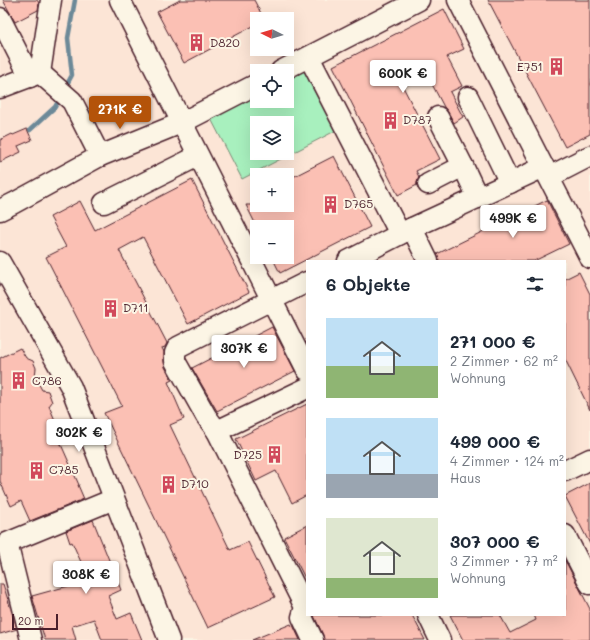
<!DOCTYPE html>
<html lang="de">
<meta charset="utf-8">
<style>
:root{--surface:#fff;--page:#f6f6f7;--text:#1f2937;--muted:#747a83;--accent:#b45309}
body{margin:0;font-family:Mali,sans-serif;background:var(--page);color:var(--text);height:100vh;display:flex;flex-direction:column;font-size:15px;white-space:nowrap}
*{box-sizing:border-box;margin:0}
p{font-size:13px;color:var(--muted)}
.icon{flex:none;width:22px;height:22px;fill:none;stroke:currentColor;stroke-width:2;stroke-linecap:round;stroke-linejoin:round}
.map{position:relative;flex:1;overflow:hidden}
.drawer{position:absolute;left:306px;top:260px;width:260px;height:356px;display:flex;flex-direction:column;background:var(--surface);border-radius:0px;box-shadow:0 4px 16px #0002}
.drawer>*{flex:none}
.needle{width:26px;rotate:275deg}
.controls{position:absolute;left:250px;top:12px;display:grid;gap:8px}
.controls a{display:grid;place-items:center;width:44px;height:44px;border-radius:0px;background:var(--surface);box-shadow:0 4px 16px #0002;font-size:20px}
.scale{position:absolute;left:12px;bottom:10px;width:46px;box-sizing:border-box;padding-left:4px;border:2px solid #4a1f2b;border-top:0;font-size:11px;line-height:14px;white-space:nowrap;color:#4a1f2b;-webkit-text-stroke:3px #fcf5e5;paint-order:stroke}
.price{position:absolute;translate:-50% -34px;padding:0 9px;border-radius:4px;background:#fff;color:#222;font-size:13px;line-height:26px;filter:drop-shadow(0 1px 2px #0008)}
.price::after{content:'';position:absolute;left:50%;top:24px;width:12px;height:9px;margin-left:-6px;background:inherit;clip-path:polygon(0 0,100% 0,50% 100%)}
.price.current{background:var(--accent);color:#fff}
ul{padding:0;list-style:none}
li{display:flex;align-items:center;gap:12px;height:100px;padding:0 20px}
li span{display:grid;place-items:center;flex:none;width:112px;height:80px;border-radius:0px;color:#555}
li>.icon{margin-inline-start:auto}
span .icon{width:48px;height:48px;fill:#fffc;stroke-width:1}
li b{font-size:17px}
h2{display:flex;justify-content:space-between;align-items:center;height:48px;padding:0 20px;font-size:17px}
.map>svg:first-child{display:block}
</style>
<div class="map">
<svg width="590" height="640" viewBox="0 0 590 640">
<rect width="100%" height="100%" fill="#fcf5e5"/>
<filter id="ink" filterUnits="userSpaceOnUse"><feTurbulence type="fractalNoise" baseFrequency=".025" numOctaves="2"/><feDisplacementMap in="SourceGraphic" scale="8" xChannelSelector="R" yChannelSelector="G"/><feConvolveMatrix kernelMatrix="1 2 1 2 8 2 1 2 1" color-interpolation-filters="sRGB"/></filter>
<g filter="url(#ink)">
<path fill="#fce5d6" fill-rule="evenodd" d="M0,0H590V640H0ZM257,19H287V49H257ZM257,71H287V101H257ZM257,123H287V153H257ZM257,175H287V205H257ZM257,227H287V257H257ZM307,261H565V615H307Z"/>
<path fill="#a8f0be" stroke="#798874" fill-rule="evenodd" d="M302,67L335,131L242,179L209,115L257,90V101H287V75ZM257,123H287V153H257Z"/>
<g fill="none" stroke-linecap="round" stroke-linejoin="round">
<g stroke="#6c8998" stroke-width="4.5">
<polyline points="65,88 72,75 68,38 75,0"/>
<polyline points="30,130 55,107 61,96"/>
</g>
</g>
<g fill="#fbc0b4" stroke="#4a1f2b">
<polygon points="3,0 37,0 39,3 38,10 15,22"/>
<polygon points="180,0 254,0 264,19 257,19 257,24 184,63 157,12"/>
<polygon points="488,0 590,0 590,134 565,147"/>
<polygon points="444,9 464,49 447,57 462,86 450,92 463,117 454,123 448,112 444,107 424,69 400,81 440,159 416,171 419,177 417,183 417,185 398,195 333,66"/>
<polygon points="27,129 32,140 18,146 21,152 0,162 0,140 12,134 13,135"/>
<polygon points="334,156 370,227 280,273 272,257 287,257 287,227 257,227 246,205 287,205 287,180"/>
<polygon points="192,180 249,292 188,324 143,237 119,250 167,343 165,347 162,348 164,352 164,361 165,367 172,380 168,382 184,419 170,425 230,550 248,542 275,597 208,628 104,413 122,406 46,257 66,247 50,217 80,201 95,230"/>
<polygon points="547,200 569,244 534,261 439,261 437,254"/>
<polygon points="579,272 590,294 590,410 565,359 565,279"/>
<polygon points="272,327 295,371 217,411 192,368"/>
<polygon points="20,348 26,358 33,361 36,368 35,377 42,390 48,391 52,402 49,406 60,432 56,433 79,485 78,485 84,499 30,521 21,501 11,506 0,481 0,358"/>
<polygon points="307,404 307,495 292,503 276,471 256,481 236,439"/>
<polygon points="590,483 590,544 565,496"/>
<polygon points="93,520 121,590 108,596 117,619 131,613 142,640 102,640 94,619 72,626 76,640 45,640 32,596 86,581 79,564 81,562 72,542 70,543 66,531"/>
<polygon points="307,525 307,582 284,537"/>
<polygon points="565,560 590,609 590,640 463,640 450,615 500,615 510,633 536,620 534,615 565,615"/>
<polygon points="0,584 3,584 17,629 0,634"/>
<polygon points="315,615 412,615 425,640 324,640 323,635 314,616"/>
<polygon points="291,624 292,626 293,625 300,640 252,640"/>
</g>
<g fill="none" stroke-linecap="round" stroke-linejoin="round">
<defs>
<g id="minor">
<polyline points="120,0 307,370"/>
<polyline points="458,0 590,258"/>
<polyline points="0,18 30,77"/>
<polyline points="309,57 400,234"/>
<polyline points="281,71 419,0"/>
<polyline points="40,73 72,101 100,156"/>
<polyline points="40,73 51,0"/>
<polyline points="0,88 40,73"/>
<polyline points="468,97 510,183"/>
<polyline points="438,117 463,166"/>
<polyline points="549,177 590,156"/>
<polyline points="428,184 463,166 478,198"/>
<polyline points="104,203 198,156"/>
<polyline points="0,210 14,203 100,156 181,123 257,84"/>
<polyline points="412,228 428,261"/>
<polyline points="348,261 412,228 544,167"/>
<polyline points="0,262 71,387 169,640"/>
<polyline points="307,388 217,431 305,607 302,617 313,640"/>
<polyline points="217,431 206,416 175,361 175,353 178,347 307,282"/>
<polyline points="565,471 590,459"/>
<polyline points="565,535 590,584"/>
<polyline points="428,615 440,640"/>
<polyline points="31,640 7,543 114,499"/>
</g>
</defs>
<use href="#minor" stroke="#4a1f2b" stroke-width="23"/>
<use href="#minor" stroke="#fcf5e5" stroke-width="20"/>
</g>
</g>
<defs>
<symbol id="building-bare" viewBox="-9 -9 18 18"><path d="M-4-6H4V6H1V3H-1V6H-4ZM-2.5-4.3h1.7v1.8h-1.7ZM.8-4.3h1.7v1.8H.8ZM-2.5-1h1.7V.8h-1.7ZM.8-1h1.7V.8H.8Z" fill="#d1495b" stroke="#fcf5e5" stroke-width="2.5" paint-order="stroke"/></symbol>
</defs>
<g fill-rule="evenodd">
<use href="#building-bare" x="184" y="30" width="25" height="25"/>
<use href="#building-bare" x="544" y="54" width="25" height="25"/>
<use href="#building-bare" x="378" y="108" width="25" height="25"/>
<use href="#building-bare" x="318" y="192" width="25" height="25"/>
<use href="#building-bare" x="98" y="296" width="25" height="25"/>
<use href="#building-bare" x="6" y="368" width="25" height="25"/>
<use href="#building-bare" x="262" y="442" width="25" height="25"/>
<use href="#building-bare" x="24" y="458" width="25" height="25"/>
<use href="#building-bare" x="156" y="472" width="25" height="25"/>
</g>
<g text-anchor="middle" stroke-width="4" stroke-linejoin="round" paint-order="stroke">
<g font-size="12" fill="#4a1f2b" stroke="#fcf5e5" text-anchor="start">
<text x="210" y="47">D820</text>
<text x="543" y="71" text-anchor="end">E751</text>
<text x="403" y="124">D787</text>
<text x="344" y="208">D765</text>
<text x="123" y="312">D711</text>
<text x="32" y="385">C786</text>
<text x="262" y="459" text-anchor="end">D725</text>
<text x="49" y="474">C785</text>
<text x="181" y="488">D710</text>
</g>
</g>
</svg>
<div class="controls">
<a><svg class="needle" viewBox="-14 -14 28 28"><path d="M0-13l5 13h-10z" fill="#e53935"/><path d="M0 13l5-13h-10z" fill="#747a83"/></svg></a>
<a><svg class="icon" aria-label="locate" viewBox="0 0 24 24"><circle cx="12" cy="12" r="6"/><path d="M12 2v4M12 18v4M2 12h4M18 12h4"/></svg></a>
<a><svg class="icon" aria-label="layers" viewBox="0 0 24 24"><path d="M12 4l9 5-9 5-9-5zM3 14l9 5 9-5"/></svg></a>
<a>+</a>
<a>−</a>
</div>
<div class="scale">20 m</div>
<b class="price" style="left:403px;top:94px">600K €</b>
<b class="price current" style="left:120px;top:130px">271K €</b>
<b class="price" style="left:513px;top:239px">499K €</b>
<b class="price" style="left:244px;top:369px">307K €</b>
<b class="price" style="left:79px;top:453px">302K €</b>
<b class="price" style="left:86px;top:595px">308K €</b>
<section class="drawer">
<h2>6 Objekte<svg class="icon" aria-label="filters" viewBox="0 0 24 24"><path d="M4 7h16M4 17h16"/><circle cx="9" cy="7" r="2"/><circle cx="15" cy="17" r="2"/></svg></h2>
<ul>
<li><span style="background:linear-gradient(#bfe0f5 60%,#8fb573 0)"><svg class="icon" aria-label="home" viewBox="0 0 24 24"><path d="M3 11l9-7 9 7M6 9v11h12V9"/></svg></span><div><b>271 000 €</b><p>2 Zimmer · 62 m²</p><p>Wohnung</p></div></li>
<li><span style="background:linear-gradient(#bfe0f5 70%,#9aa5b1 0)"><svg class="icon" aria-label="home" viewBox="0 0 24 24"><path d="M3 11l9-7 9 7M6 9v11h12V9"/></svg></span><div><b>499 000 €</b><p>4 Zimmer · 124 m²</p><p>Haus</p></div></li>
<li><span style="background:linear-gradient(#dfe7d0 75%,#8fb573 0)"><svg class="icon" aria-label="home" viewBox="0 0 24 24"><path d="M3 11l9-7 9 7M6 9v11h12V9"/></svg></span><div><b>307 000 €</b><p>3 Zimmer · 77 m²</p><p>Wohnung</p></div></li>
</ul>
</section>
</div>
